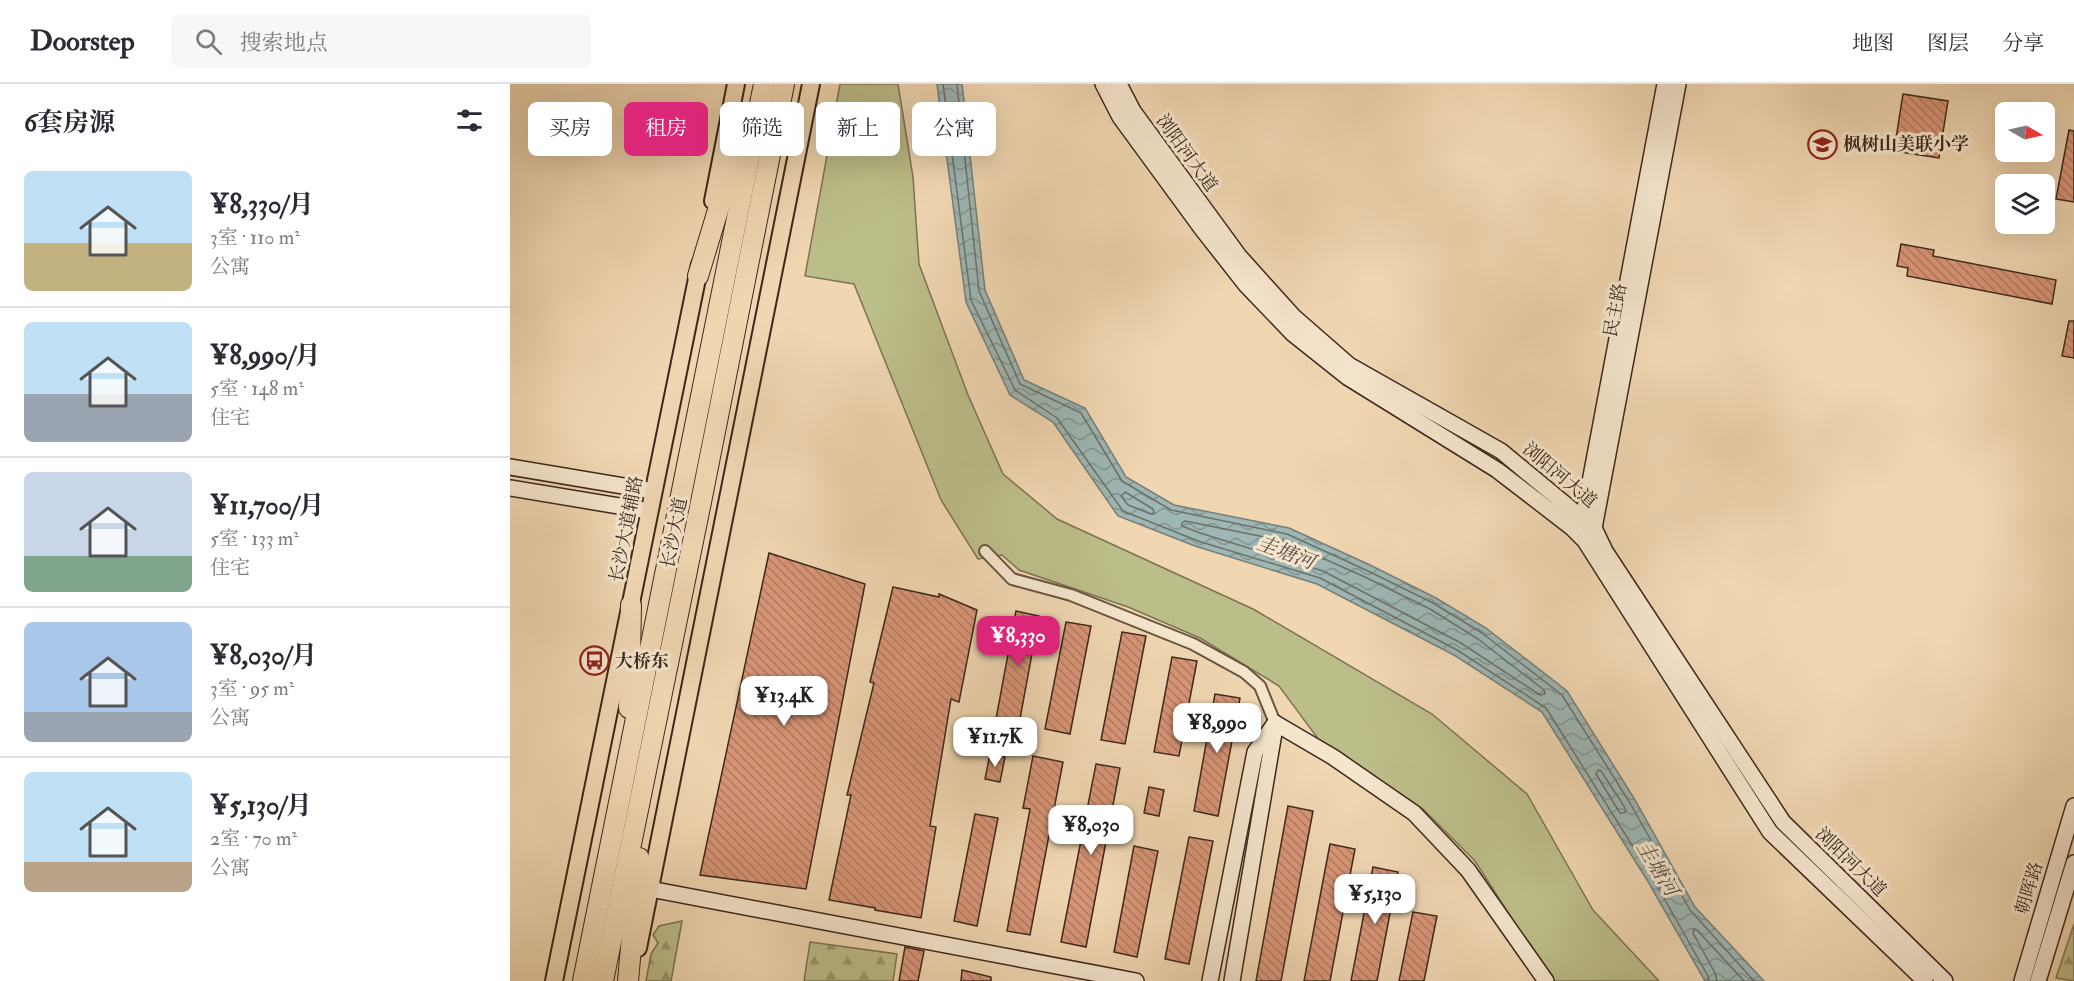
<!DOCTYPE html>
<html lang="zh">
<meta charset="utf-8">
<style>
:root{--surface:#fff;--page:#f7f7f7;--text:#2b2b33;--muted:#7c7c81;--line:#e1e1e2;--accent:#db2777}
body{margin:0;font-family:"IM FELL Double Pica","Noto Serif SC",serif;background:var(--page);color:var(--text);height:100vh;display:flex;flex-direction:column;font-size:22px;white-space:nowrap}
*{box-sizing:border-box;margin:0}
p{font-size:20px;color:var(--muted)}
.icon{flex:none;width:33px;height:33px;fill:none;stroke:currentColor;stroke-width:2;stroke-linecap:round;stroke-linejoin:round}
.map{position:relative;flex:1;overflow:hidden}
.details{display:flex;flex-direction:column;background:var(--surface);width:510px}
.details>*{flex:none}
.top-card{position:absolute;left:18px;top:18px;width:570px;height:54px;display:flex;gap:12px}
.needle{width:39px;rotate:99deg}
.tools{position:absolute;left:1485px;top:18px;display:grid;gap:12px}
.tools a{display:grid;place-items:center;width:60px;height:60px;border-radius:9px;background:var(--surface);box-shadow:0 6px 24px #0002;font-size:30px}
.price{position:absolute;translate:-50% -51px;padding:0 14px;border-radius:12px;background:#fff;color:#222;font-size:20px;line-height:39px;filter:drop-shadow(0 2px 3px #0008)}
.price::after{content:'';position:absolute;left:50%;top:36px;width:18px;height:14px;margin-left:-9px;background:inherit;clip-path:polygon(0 0,100% 0,50% 100%)}
.price.on{background:var(--accent);color:#fff}
ul{padding:0;list-style:none}
li{display:flex;align-items:center;gap:18px;height:150px;padding:0 24px}
li+li{border-top:2px solid var(--line)}
li span{display:grid;place-items:center;flex:none;width:168px;height:120px;border-radius:9px;color:#555}
li>.icon{margin-inline-start:auto}
span .icon{width:72px;height:72px;fill:#fffc;stroke-width:1}
li b{font-size:26px}
h2{display:flex;justify-content:space-between;align-items:center;height:72px;padding:0 24px;font-size:26px}
.tag{padding:0 21px;border-radius:9px;background:var(--surface);box-shadow:0 6px 24px #0002;font-size:21px;line-height:54px}
.tag.on{background:var(--accent);color:#fff}
header{display:flex;align-items:center;gap:36px;box-sizing:border-box;height:84px;padding:0 30px;background:var(--surface);border-bottom:2px solid var(--line)}
header strong{font-size:28px}
nav{display:flex;gap:33px;margin-inline-start:auto;font-size:21px}
.search{width:420px;height:54px;background:var(--page);display:flex;align-items:center;gap:15px;box-sizing:border-box;padding:0 21px;border-radius:9px;color:var(--muted);font-size:22px}
main{display:flex;flex:1;min-height:0}
.map>svg:first-child{display:block}
</style>
<header>
<strong>Doorstep</strong>
<div class="search"><svg class="icon" aria-label="search" viewBox="0 0 24 24"><circle cx="10" cy="10" r="6"/><path d="M15 15l6 6"/></svg>搜索地点</div>
<nav><a>地图</a><a>图层</a><a>分享</a></nav>
</header>
<main>
<section class="details">
<h2>6套房源<svg class="icon" aria-label="filters" viewBox="0 0 24 24"><path d="M4 7h16M4 17h16"/><circle cx="9" cy="7" r="2"/><circle cx="15" cy="17" r="2"/></svg></h2>
<ul>
<li><span style="background:linear-gradient(#bfe0f5 60%,#c2b280 0)"><svg class="icon" aria-label="home" viewBox="0 0 24 24"><path d="M3 11l9-7 9 7M6 9v11h12V9"/></svg></span><div><b>¥8,330/月</b><p>3室 · 110 m²</p><p>公寓</p></div></li>
<li><span style="background:linear-gradient(#bfe0f5 60%,#9aa5b1 0)"><svg class="icon" aria-label="home" viewBox="0 0 24 24"><path d="M3 11l9-7 9 7M6 9v11h12V9"/></svg></span><div><b>¥8,990/月</b><p>5室 · 148 m²</p><p>住宅</p></div></li>
<li><span style="background:linear-gradient(#c9d6e8 70%,#7fa58c 0)"><svg class="icon" aria-label="home" viewBox="0 0 24 24"><path d="M3 11l9-7 9 7M6 9v11h12V9"/></svg></span><div><b>¥11,700/月</b><p>5室 · 133 m²</p><p>住宅</p></div></li>
<li><span style="background:linear-gradient(#a9c7e8 75%,#9aa5b1 0)"><svg class="icon" aria-label="home" viewBox="0 0 24 24"><path d="M3 11l9-7 9 7M6 9v11h12V9"/></svg></span><div><b>¥8,030/月</b><p>3室 · 95 m²</p><p>公寓</p></div></li>
<li><span style="background:linear-gradient(#bfe0f5 75%,#b9a48a 0)"><svg class="icon" aria-label="home" viewBox="0 0 24 24"><path d="M3 11l9-7 9 7M6 9v11h12V9"/></svg></span><div><b>¥5,130/月</b><p>2室 · 70 m²</p><p>公寓</p></div></li>
</ul>
</section>
<div class="map">
<svg width="1564" height="897" viewBox="0 0 1564 897">
<defs>
<pattern id="forest-firs" width="22" height="20" patternUnits="userSpaceOnUse" patternTransform="scale(1.5)"><rect width="22" height="20" fill="#bcbe8a"/><path d="M5 1l3.5 6h-7zM16 11l3.5 6h-7z" fill="#9a9a70"/></pattern>
<pattern id="water-waves" width="16" height="10" patternUnits="userSpaceOnUse" patternTransform="scale(1.5)"><rect width="16" height="10" fill="#9db7b5"/><path d="M0 5q4-4 8 0t8 0" fill="none" stroke="#819592"/></pattern>
<pattern id="building-back-hatch" width="6" height="6" patternUnits="userSpaceOnUse" patternTransform="scale(1.5)"><rect width="6" height="6" fill="#d89577"/><path d="M-1 5l2 2M0 0l6 6M5-1l2 2" fill="none" stroke="#b17a61"/></pattern>
</defs>
<rect width="100%" height="100%" fill="#f0d7b2"/>
<filter id="stains"><feTurbulence type="fractalNoise" baseFrequency=".00333" numOctaves="4"/><feColorMatrix values="0 0 0 0 .2 0 0 0 0 .09 0 0 0 0 .02 0 0 0 .5 -.17"/></filter>
<radialGradient id="worn" r=".72"><stop offset=".6" stop-color="#630" stop-opacity="0"/><stop offset="1" stop-color="#630" stop-opacity=".3"/></radialGradient>
<g fill="url(#forest-firs)" stroke="#7d7353" stroke-width="1.5">
<polygon points="172,837 161,897 136,897 141,870 148,859 143,851 149,842"/>
<polygon points="1564,840 1564,897 1546,894"/>
<polygon points="300,858 387,870 383,897 294,897"/>
</g>
<polygon fill="#bcbe8a" stroke="#7d7353" stroke-width="1.5" points="330,0 388,0 403,93 409,180 458,311 493,390 547,435 743,525 922,630 1017,710 1083,826 1149,897 1042,897 965,777 913,725 809,656 769,602 690,554 618,523 509,486 492,471 468,475 431,416 344,200 295,192"/>
<polygon fill="url(#water-waves)" stroke="#777e78" stroke-width="1.5" points="427,0 452,0 475,206 514,296 575,324 616,393 664,421 779,444 860,481 926,514 976,544 1057,607 1125,716 1185,823 1254,897 1195,897 1137,796 1032,628 944,571 807,500 685,462 608,432 543,338 500,311 456,218"/>
<g fill="none" stroke-linecap="round" stroke-linejoin="round">
<g stroke="#6e7068" stroke-width="1.5">
<polyline points="433,0 461,216 505,306 547,334 613,427 688,457 810,494 947,566 1036,624 1142,793 1198,892 1199,897"/>
<polyline points="447,0 469,207 510,300 571,329 612,397 661,426 777,450 858,487 923,519 972,549 1052,611 1120,719 1180,826 1244,897"/>
<polygon points="615,408 643,425 644,429 641,430 618,421 611,412"/>
<polygon points="675,437 774,457 855,493 920,525 968,555 1034,606 1035,610 1030,611 951,559 813,487 690,449 672,442 672,439"/>
<polygon points="1088,686 1091,687 1114,722 1116,727 1114,729 1110,729 1086,690"/>
<polyline points="1207,897 1205,889 1183,849 1184,845 1187,846 1234,897"/>
</g>
</g>
<g fill="url(#building-back-hatch)" stroke="#3e281c" stroke-width="1.5">
<polygon points="1393,10 1438,17 1429,74 1384,67"/>
<polygon points="1559,46 1564,47 1564,118 1546,115"/>
<polygon points="1391,160 1424,166 1423,172 1546,196 1542,220 1397,192 1398,184 1387,182"/>
<polygon points="1559,237 1564,237 1564,274 1552,272"/>
<polygon points="259,469 355,500 296,805 190,791"/>
<polygon points="383,503 429,513 429,510 467,526 449,618 441,615 420,742 426,743 411,834 365,826 365,824 319,816 341,711 337,711 364,599 360,598"/>
<polygon points="506,527 529,532 509,640 486,635"/>
<polygon points="556,538 581,542 560,650 535,645"/>
<polygon points="612,548 636,552 615,660 591,656"/>
<polygon points="662,573 687,577 669,672 644,668"/>
<polygon points="705,610 730,614 708,732 684,727"/>
<polygon points="480,670 495,673 490,698 475,695"/>
<polygon points="523,672 553,678 520,851 497,847 520,725 513,724"/>
<polygon points="586,680 610,684 576,863 551,858"/>
<polygon points="639,703 654,706 649,732 634,729"/>
<polygon points="778,722 803,727 771,897 746,897"/>
<polygon points="465,730 488,734 467,842 444,837"/>
<polygon points="679,753 703,757 679,880 655,875"/>
<polygon points="820,760 845,765 820,897 794,897"/>
<polygon points="624,762 648,767 627,873 604,868"/>
<polygon points="863,783 888,788 867,897 841,897"/>
<polygon points="903,828 927,832 914,897 889,897"/>
<polygon points="395,863 414,867 408,897 389,897"/>
<polygon points="452,886 481,893 481,897 451,897"/>
</g>
<g fill="none" stroke-linecap="round" stroke-linejoin="round">
<defs>
<polyline id="street" points="475,467 502,495 561,511 683,560 734,588 750,602 765,639"/>
<g id="secondary">
<polyline points="593,0 610,33 692,145 736,201 783,250 837,293 987,386 1061,443 1075,457 1260,748 1415,897"/>
<polyline points="609,0 623,27 729,172 784,233 839,281 991,367 1084,444 1095,467 1273,738 1435,897"/>
<polyline points="0,383 143,407"/>
<polyline points="0,404 139,427"/>
<polyline points="1067,439 1073,435 1155,0"/>
<polyline points="1079,452 1084,444 1168,0"/>
<polyline points="765,639 823,673 904,729 958,786 1036,897"/>
<polyline points="140,805 626,897"/>
<polyline points="700,897 745,668 765,639"/>
<polyline points="722,897 765,643"/>
<polyline points="1512,897 1564,722"/>
<polyline points="1528,897 1564,779"/>
</g>
<g id="primary">
<polyline points="203,117 226,0"/>
<polyline points="128,864 301,0"/>
<polyline points="44,897 190,180"/>
</g>
<g id="highway">
<polyline points="188,192 236,34"/>
<polyline points="119,624 121,521"/>
<polyline points="73,897 254,0"/>
<polyline points="93,897 191,418 274,0"/>
<polyline points="118,897 129,774"/>
</g>
</defs>
<use href="#street" stroke="#6a5442" stroke-width="14"/>
<use href="#secondary" stroke="#3e281c" stroke-width="18"/>
<use href="#primary" stroke="#3e281c" stroke-width="20"/>
<use href="#highway" stroke="#3e281c" stroke-width="22"/>
<use href="#street" stroke="#f5e5cd" stroke-width="10"/>
<use href="#secondary" stroke="#f5e5cd" stroke-width="15"/>
<use href="#primary" stroke="#f0d7b2" stroke-width="16"/>
<use href="#highway" stroke="#f0d7b2" stroke-width="20"/>
</g>
<defs>
<symbol id="school-ring" viewBox="-11 -11 22 22"><circle r="9.5" fill="#f5e5cd" stroke="#8f2418" stroke-width="1.5"/><path d="M0-5L7-2L0 1L-7-2ZM-4 1L0 2.5L4 1V4Q0 6-4 4Z" fill="#8f2418"/></symbol>
<symbol id="bus-ring" viewBox="-11 -11 22 22"><circle r="9.5" fill="#f5e5cd" stroke="#8f2418" stroke-width="1.5"/><path d="M-5-6H5V4H4V6H2V4H-2V6H-4V4H-5ZM-3.5-4V0h7V-4ZM-3.5 1.2v1.5H-2V1.2ZM2 1.2v1.5H3.5V1.2Z" fill="#8f2418"/></symbol>
</defs>
<g fill-rule="evenodd">
<use href="#school-ring" x="1296" y="44" width="33" height="33"/>
<use href="#bus-ring" x="68" y="560" width="33" height="33"/>
</g>
<g text-anchor="middle" stroke-width="6" stroke-linejoin="round" paint-order="stroke">
<g font-size="18" font-weight="bold" fill="#3e281c" stroke="#f5e5cd" text-anchor="start">
<text x="1333" y="66">枫树山美联小学</text>
<text x="105" y="583">大桥东</text>
</g>
<g font-size="18" fill="#3e281c" stroke="#f5e5cd">
<text transform="translate(677 69) rotate(54)" y="6">浏阳河大道</text>
<text transform="translate(1105 226) rotate(-79)" y="6">民主路</text>
<text transform="translate(1050 391) rotate(40)" y="6">浏阳河大道</text>
<text transform="translate(116 445) rotate(-79)" y="6">长沙大道辅路</text>
<text transform="translate(164 449) rotate(-79)" y="6">长沙大道</text>
<text transform="translate(1341 778) rotate(44)" y="6">浏阳河大道</text>
<text transform="translate(1519 804) rotate(-73)" y="6">朝晖路</text>
</g>
<g font-size="20" font-style="italic" fill="#564c42" stroke="#f5e5cd">
<text transform="translate(776 468) rotate(21)" y="7">圭塘河</text>
<text transform="translate(1148 784) rotate(59)" y="7">圭塘河</text>
</g>
</g>
<rect width="100%" height="100%" filter="url(#stains)"/>
<rect width="100%" height="100%" fill="url(#worn)"/>
</svg>
<div class="tools">
<a><svg class="needle" viewBox="-14 -14 28 28"><path d="M0-13l5 13h-10z" fill="#e53935"/><path d="M0 13l5-13h-10z" fill="#7c7c81"/></svg></a>
<a><svg class="icon" aria-label="layers" viewBox="0 0 24 24"><path d="M12 4l9 5-9 5-9-5zM3 14l9 5 9-5"/></svg></a>
</div>
<b class="price on" style="left:508px;top:583px">¥8,330</b>
<b class="price" style="left:274px;top:643px">¥13.4K</b>
<b class="price" style="left:707px;top:670px">¥8,990</b>
<b class="price" style="left:485px;top:684px">¥11.7K</b>
<b class="price" style="left:581px;top:772px">¥8,030</b>
<b class="price" style="left:865px;top:841px">¥5,130</b>
<div class="top-card">
<a class="tag">买房</a>
<a class="tag on">租房</a>
<a class="tag">筛选</a>
<a class="tag">新上</a>
<a class="tag">公寓</a>
</div>
</div>
</main>
